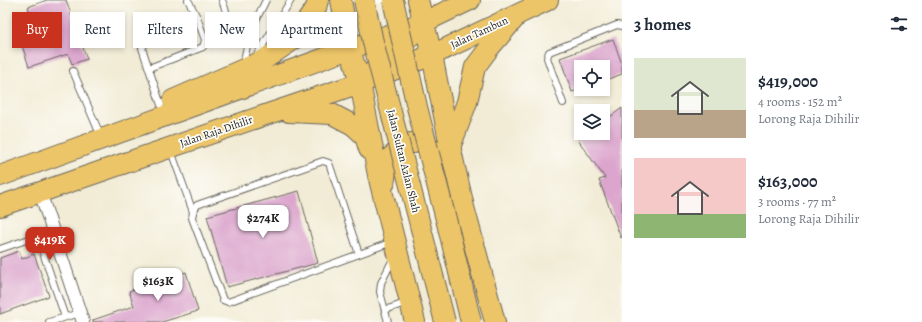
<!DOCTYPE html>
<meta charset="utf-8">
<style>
:root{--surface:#fff;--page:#f2f2f3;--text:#1f2937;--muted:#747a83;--accent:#c8321e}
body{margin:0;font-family:Alegreya,serif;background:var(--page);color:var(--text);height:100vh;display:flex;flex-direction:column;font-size:15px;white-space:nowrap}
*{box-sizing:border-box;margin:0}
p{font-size:13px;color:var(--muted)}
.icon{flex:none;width:22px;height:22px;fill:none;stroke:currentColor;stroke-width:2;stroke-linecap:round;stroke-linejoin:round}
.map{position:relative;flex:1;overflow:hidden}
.panel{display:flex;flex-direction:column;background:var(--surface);width:300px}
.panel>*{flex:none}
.hud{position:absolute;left:12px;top:12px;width:380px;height:36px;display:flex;gap:8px}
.buttons{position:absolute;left:574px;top:60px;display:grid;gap:8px}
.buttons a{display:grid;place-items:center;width:36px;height:36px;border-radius:0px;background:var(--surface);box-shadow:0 2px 6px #0003;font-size:20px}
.price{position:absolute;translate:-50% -34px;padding:0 9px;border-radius:8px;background:#fff;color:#222;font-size:13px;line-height:26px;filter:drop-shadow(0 1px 2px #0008)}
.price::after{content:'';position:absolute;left:50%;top:24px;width:12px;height:9px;margin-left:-6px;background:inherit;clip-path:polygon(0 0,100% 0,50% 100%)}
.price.current{background:var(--accent);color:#fff}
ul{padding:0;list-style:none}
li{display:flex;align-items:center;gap:12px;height:100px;padding:0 12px}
li span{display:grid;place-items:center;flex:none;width:112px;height:80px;border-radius:0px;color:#555}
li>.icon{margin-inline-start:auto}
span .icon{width:48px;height:48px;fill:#fffc;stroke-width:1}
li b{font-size:17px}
h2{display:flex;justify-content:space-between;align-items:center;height:48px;padding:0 12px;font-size:17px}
.tag{padding:0 14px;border-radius:0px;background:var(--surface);box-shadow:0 2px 6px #0003;font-size:14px;line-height:36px}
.tag.current{background:var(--accent);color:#fff}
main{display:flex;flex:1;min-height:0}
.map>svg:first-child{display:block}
</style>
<main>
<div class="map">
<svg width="622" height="322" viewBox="0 0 622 322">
<rect width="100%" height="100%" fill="#fdfcf7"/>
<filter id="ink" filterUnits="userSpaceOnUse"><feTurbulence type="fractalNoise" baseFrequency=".025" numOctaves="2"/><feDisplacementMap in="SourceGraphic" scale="8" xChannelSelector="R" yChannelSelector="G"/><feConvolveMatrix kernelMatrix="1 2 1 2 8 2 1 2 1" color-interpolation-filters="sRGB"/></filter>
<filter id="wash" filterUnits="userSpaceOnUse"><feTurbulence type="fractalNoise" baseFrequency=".012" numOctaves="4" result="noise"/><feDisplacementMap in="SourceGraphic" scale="16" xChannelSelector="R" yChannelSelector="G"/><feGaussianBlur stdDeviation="0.9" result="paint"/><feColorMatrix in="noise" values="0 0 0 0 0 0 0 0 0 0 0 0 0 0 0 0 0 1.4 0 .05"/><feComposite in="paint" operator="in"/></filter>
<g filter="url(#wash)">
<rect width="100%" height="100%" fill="#f2ecd6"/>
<g id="blocks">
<g fill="#dba5cd">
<polygon points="47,0 66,0 87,59 72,64 68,54 29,67 20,39 38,33 28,7"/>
<polygon points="613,39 622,64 622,74 603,81 603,67 581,67 581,89 572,92 560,58"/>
<polygon points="622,108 622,237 621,238 599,180 605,178 578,140 587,133 603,133 603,122"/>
<polygon points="299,191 318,263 227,287 207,216"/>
<polygon points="19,251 22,259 34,254 49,296 0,314 0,258"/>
<polygon points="186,272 198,311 162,322 93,322 93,320 134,306 129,291"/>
</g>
</g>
</g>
<g filter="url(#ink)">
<use href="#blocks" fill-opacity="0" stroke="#67655d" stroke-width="1"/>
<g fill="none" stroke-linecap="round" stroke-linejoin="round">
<defs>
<g id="lane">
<polyline points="222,0 232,28 239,32 250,32"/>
<polyline points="255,58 291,0"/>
<polyline points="243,65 250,32 266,0"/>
<polyline points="149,68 203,47 205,40 197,17"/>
<polyline points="73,71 99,132"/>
<polyline points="563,103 547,58 549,52 617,25 622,26"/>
<polyline points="161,105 142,48 145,44 197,17 188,0"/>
<polyline points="171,151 193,212"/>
<polyline points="0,249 29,239 35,240 41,247 65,317"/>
<polyline points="359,254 329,163 323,161 197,205 193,212 192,218 223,300 228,302 392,242"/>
<polyline points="385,310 408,302"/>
<polyline points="49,322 80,313"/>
<polyline points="388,322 380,292 381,283 394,257"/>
</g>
<polyline id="street" points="40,192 83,322"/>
<g id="primary">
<polyline points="341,0 350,49 360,83 378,175 415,322"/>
<polyline points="418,0 432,55 450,146 464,207 495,322"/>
<polyline points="369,75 392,55 414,32"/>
<polyline points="173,100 262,61 293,40 316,8 318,0"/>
<polyline points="289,112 332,114 353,125 365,136 369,149"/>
<polyline points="451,145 467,102 475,67 490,47 514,19"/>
<polyline points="0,176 424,22 470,0"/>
<polyline points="384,184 388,160 405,144 419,142 440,154"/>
<polyline points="0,206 271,113 360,83 432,55 548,0"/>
</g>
</defs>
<use href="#lane" stroke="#67655d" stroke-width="8"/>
<use href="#street" stroke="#67655d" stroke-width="14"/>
<use href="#primary" stroke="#67655d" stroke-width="22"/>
<use href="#lane" stroke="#fff" stroke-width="6"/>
<use href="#street" stroke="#fff" stroke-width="12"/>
<use href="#primary" stroke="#edc569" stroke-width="20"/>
<defs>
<g id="primary-bridge">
<polyline points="364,0 373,42 445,322"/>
<polyline points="393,0 417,107 448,227 471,322"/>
</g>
</defs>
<use href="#primary-bridge" stroke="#67655d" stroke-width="22" stroke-linecap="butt"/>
<use href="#primary-bridge" stroke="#edc569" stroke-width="20"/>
</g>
</g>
<g text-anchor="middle" stroke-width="3.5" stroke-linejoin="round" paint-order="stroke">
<g font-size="11" fill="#1c1c1c" stroke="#fdfcf7">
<text transform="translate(479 32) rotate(-25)" y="4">Jalan Tambun</text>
<text transform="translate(216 131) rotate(-19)" y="4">Jalan Raja Dihilir</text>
<text transform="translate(404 161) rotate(76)" y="4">Jalan Sultan Azlan Shah</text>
</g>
</g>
</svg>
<div class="buttons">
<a><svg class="icon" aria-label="locate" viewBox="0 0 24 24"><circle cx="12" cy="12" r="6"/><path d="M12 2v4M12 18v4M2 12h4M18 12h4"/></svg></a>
<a><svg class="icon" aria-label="layers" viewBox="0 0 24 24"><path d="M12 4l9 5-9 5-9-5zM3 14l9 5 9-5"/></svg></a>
</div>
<b class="price" style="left:263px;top:239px">$274K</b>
<b class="price current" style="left:50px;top:261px">$419K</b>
<b class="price" style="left:158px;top:302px">$163K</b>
<div class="hud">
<a class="tag current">Buy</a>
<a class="tag">Rent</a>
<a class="tag">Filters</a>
<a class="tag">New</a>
<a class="tag">Apartment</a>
</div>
</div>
<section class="panel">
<h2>3 homes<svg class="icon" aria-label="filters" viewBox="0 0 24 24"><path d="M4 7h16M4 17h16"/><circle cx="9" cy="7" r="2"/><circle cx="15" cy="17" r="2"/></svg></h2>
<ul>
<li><span style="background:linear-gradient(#dfe7d0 65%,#b9a48a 0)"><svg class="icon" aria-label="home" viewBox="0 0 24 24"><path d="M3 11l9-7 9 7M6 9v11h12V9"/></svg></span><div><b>$419,000</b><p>4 rooms · 152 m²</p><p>Lorong Raja Dihilir</p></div></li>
<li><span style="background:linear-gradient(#f6c9c9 70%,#8fb573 0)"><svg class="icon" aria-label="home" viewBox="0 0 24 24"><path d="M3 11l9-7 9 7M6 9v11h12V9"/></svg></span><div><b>$163,000</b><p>3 rooms · 77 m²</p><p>Lorong Raja Dihilir</p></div></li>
</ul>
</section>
</main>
